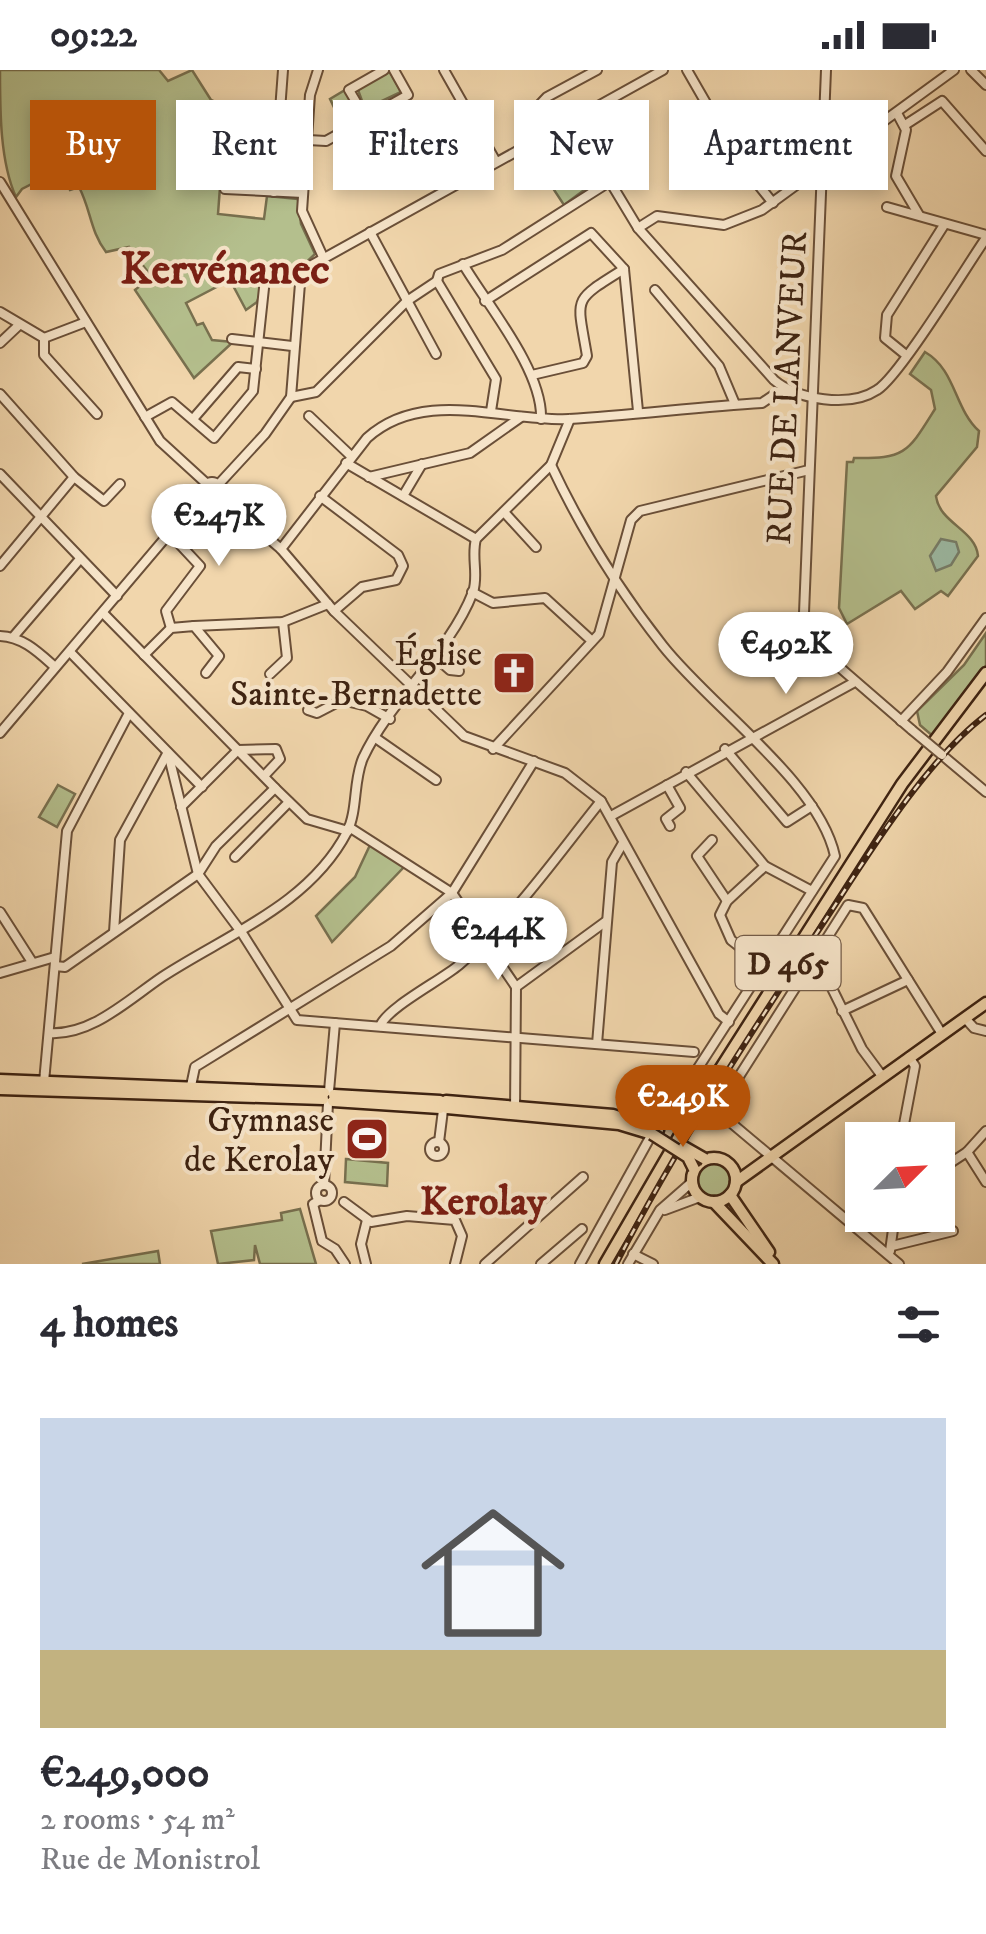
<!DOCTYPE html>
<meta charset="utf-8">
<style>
:root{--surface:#fff;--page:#f7f7f7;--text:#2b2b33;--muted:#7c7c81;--accent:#b45309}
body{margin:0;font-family:"IM FELL DW Pica",serif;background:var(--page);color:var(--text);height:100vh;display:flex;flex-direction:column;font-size:38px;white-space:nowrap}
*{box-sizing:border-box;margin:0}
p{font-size:32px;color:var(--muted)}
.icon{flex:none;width:55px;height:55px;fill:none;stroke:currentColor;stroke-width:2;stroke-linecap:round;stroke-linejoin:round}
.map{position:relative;height:1194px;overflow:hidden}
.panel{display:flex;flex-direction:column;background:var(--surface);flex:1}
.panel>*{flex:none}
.guide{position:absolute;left:30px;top:30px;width:928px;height:90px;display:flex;gap:20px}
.needle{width:65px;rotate:66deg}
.controls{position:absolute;left:845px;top:1052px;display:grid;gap:20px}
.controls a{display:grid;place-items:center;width:110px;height:110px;border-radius:0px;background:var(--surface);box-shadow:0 5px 15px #0003;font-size:50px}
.price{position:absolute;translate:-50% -85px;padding:0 22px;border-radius:35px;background:#fff;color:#222;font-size:32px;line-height:65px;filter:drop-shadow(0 2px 5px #0008)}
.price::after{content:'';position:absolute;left:50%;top:60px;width:30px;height:22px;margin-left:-15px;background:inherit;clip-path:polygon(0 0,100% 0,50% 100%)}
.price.on{background:var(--accent);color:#fff}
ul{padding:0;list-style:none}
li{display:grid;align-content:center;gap:20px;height:530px;padding:0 40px}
li span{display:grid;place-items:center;height:310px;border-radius:0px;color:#555}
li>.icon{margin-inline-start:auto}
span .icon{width:180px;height:180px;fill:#fffc;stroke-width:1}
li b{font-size:42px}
h2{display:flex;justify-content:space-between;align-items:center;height:120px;padding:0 40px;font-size:42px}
.chip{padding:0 35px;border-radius:0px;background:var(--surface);box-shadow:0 5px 15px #0003;font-size:35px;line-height:90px}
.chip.on{background:var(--accent);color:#fff}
.status{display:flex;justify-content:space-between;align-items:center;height:70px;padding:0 50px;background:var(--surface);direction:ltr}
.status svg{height:28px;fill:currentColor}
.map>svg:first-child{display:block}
</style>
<div class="status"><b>09:22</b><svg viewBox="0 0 49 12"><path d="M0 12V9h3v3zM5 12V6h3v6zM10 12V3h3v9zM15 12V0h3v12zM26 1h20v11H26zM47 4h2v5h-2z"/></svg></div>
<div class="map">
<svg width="986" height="1194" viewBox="0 0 986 1194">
<rect width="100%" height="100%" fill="#f1d6ac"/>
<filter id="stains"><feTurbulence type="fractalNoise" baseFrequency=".002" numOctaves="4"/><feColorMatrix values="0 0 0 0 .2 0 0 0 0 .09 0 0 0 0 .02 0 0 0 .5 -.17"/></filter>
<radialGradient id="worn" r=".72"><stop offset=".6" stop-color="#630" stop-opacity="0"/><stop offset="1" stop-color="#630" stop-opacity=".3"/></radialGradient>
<g fill="#b4bf8d" stroke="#78704f" stroke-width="2.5">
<path d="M0,0H159L168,11L192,0L211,30L234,41L227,109L220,117L218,144L264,149L267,126L298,129L301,154L315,184L297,201L293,214L264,213L257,232L246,240L230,210L186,233L197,255L203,253L212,270L233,272L194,308L135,220L151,206L129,177L106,182C90,161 91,140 79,117L70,120L59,100L22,119L16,127C0,92 0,41 0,0Z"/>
<polygon points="389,0 401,22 365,39 358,20"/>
<polygon points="345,20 358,45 342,54 330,29"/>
<polygon points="570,62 599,109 564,135 531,85"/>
<path d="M925,282C956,300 954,338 979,361L977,377L936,426C939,453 976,460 978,486L948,526L941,521L915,539L901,521L847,554L839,538L847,392H853L854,388C906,389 908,382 935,339L931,320L910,304Z"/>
<polygon points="986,563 986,599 935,668 920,655 917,641 964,595"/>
<polygon points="58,715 75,724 57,757 39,747"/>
<polygon points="370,775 404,797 332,872 316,846 355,807"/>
<polygon points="346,1089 388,1093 387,1116 345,1112"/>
<circle cx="715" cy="1110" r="19"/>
<polygon points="300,1139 316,1194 260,1194 255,1175 254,1190 218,1194 211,1161 282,1150 281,1143"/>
<polygon points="158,1181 160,1194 82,1194"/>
</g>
<polygon fill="#9cbaa4" stroke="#767d69" stroke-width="2.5" points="941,469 956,472 959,482 951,495 936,501 930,486"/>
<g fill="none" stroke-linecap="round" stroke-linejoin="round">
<defs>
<g id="minor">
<polyline points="318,0 310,25 302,141 323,187"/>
<polyline points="444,0 495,90"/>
<polyline points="687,0 740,92 773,133"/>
<polyline points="826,0 804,543 815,576 912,660"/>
<polyline points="971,0 986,15"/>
<polyline points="898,45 906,60 896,106 919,145"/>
<polyline points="366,49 349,20 384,0"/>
<path d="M574,52L638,158L774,310C797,330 850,338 877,320C899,307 966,197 986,168"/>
<polyline points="905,55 942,31 986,81"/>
<polyline points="235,66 326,71 408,25 394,0"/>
<polyline points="540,68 528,47 547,27 597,0"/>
<polyline points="0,112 160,371 207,414"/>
<polyline points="225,119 303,123"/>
<polyline points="274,122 283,0"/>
<polyline points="887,137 986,165"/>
<polyline points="638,158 657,146 724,155 762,140 954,0"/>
<polyline points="370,162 436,284"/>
<path d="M463,194C488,236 543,301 541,349"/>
<polyline points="437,211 496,309 491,341"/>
<polyline points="655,220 719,296 735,334"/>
<polyline points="485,231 591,163 624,199 638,341"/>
<polyline points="0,242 44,268 86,252"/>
<polyline points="44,268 44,285 97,344"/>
<polyline points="232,269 292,276"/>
<polyline points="0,273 18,256"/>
<polyline points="906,285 885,268 887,245 944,155"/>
<path d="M532,305L583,293L587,286C577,226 571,232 624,199"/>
<polyline points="0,324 74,407 104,431 120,414"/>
<polyline points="291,327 316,322 407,231 437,211 439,204 502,180 609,112"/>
<polyline points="309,346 351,386"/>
<polyline points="145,347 172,332 214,368 253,321 264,218"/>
<polyline points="193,349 238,297 256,299"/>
<polyline points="346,393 476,469"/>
<path d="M551,395C582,461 618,519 663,576C711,637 819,712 835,786L658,1060"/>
<polyline points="0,404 117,526"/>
<polyline points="369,407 470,383 521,347"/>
<circle cx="212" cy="419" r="7"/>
<polyline points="218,415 265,364 291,327 301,201 663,0"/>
<polyline points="217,424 281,479 334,541 464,666 565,703 601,731 719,944 729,952"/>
<polyline points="320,426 398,485 403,496 396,510 362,517 334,541"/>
<polyline points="403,426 422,394"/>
<polyline points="504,442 536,477"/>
<polyline points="188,448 210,426"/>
<path d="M281,479L367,368C424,317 502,352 569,349C633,345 698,337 762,333L784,318"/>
<polyline points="0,496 74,407"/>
<polyline points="472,522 493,533 545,528 592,571"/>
<polyline points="194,556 283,552 328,534"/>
<polyline points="171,558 166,541 200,496 172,466"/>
<path d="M0,566C23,567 38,582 55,597"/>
<polyline points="14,566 80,489"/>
<polyline points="70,582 202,717"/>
<polyline points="144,585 171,558 194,556 219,586 206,603"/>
<polyline points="434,586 450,600 459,601"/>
<polyline points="270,604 287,588 283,552"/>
<polyline points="308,640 317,643 342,630 367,636 390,649"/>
<polyline points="901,651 947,602 986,548"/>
<polyline points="0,663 205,421"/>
<polyline points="377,669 436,710"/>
<polyline points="493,679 599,564 631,450 640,441 809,400"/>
<polyline points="725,679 787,752 812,736"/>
<polyline points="238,680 276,679 280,689 264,706"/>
<polyline points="168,683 198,804 242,863 297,950 694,982"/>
<polyline points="942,685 986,722"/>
<polyline points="686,702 765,796 812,821"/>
<polyline points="667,715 680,738 666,749 670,756"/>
<polyline points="275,718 307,749 348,761"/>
<polyline points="181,737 238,680"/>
<polyline points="611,746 853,613"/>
<polyline points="349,757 452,823 516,917"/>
<polyline points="712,770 697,786 727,831"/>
<polyline points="235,787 289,732"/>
<polyline points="0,842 32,892"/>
<polyline points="114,862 120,770 167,684"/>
<polyline points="811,889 821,896 862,979 882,1006"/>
<polyline points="55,896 65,897 198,804 216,776 275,718 104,544"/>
<polyline points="764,896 731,870 720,845 727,831 765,796"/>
<polyline points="0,903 55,887"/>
<polyline points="842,941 908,910"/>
<polyline points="965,948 974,958 986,961"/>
<path d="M380,956C388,937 440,911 459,895C513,849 556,787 601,731"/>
<path d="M49,963C91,966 128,930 162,907C226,865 309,835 347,762C358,740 353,711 363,688C391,628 449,584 473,522C479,505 471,487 476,469L551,395L570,349"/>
<polyline points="597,974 612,792 623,773"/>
<polyline points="44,1012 67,761 129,643"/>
<polyline points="191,1016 195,997 391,876 452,823 534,691"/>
<polyline points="329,1021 335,953"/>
<polyline points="515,1041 516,917 605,852"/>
<polyline points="901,1070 915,996 909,987"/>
<polyline points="439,1072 443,1040"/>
<circle cx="437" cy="1079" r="7"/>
<polyline points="967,1082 986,1112"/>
<polyline points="938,1101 967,1082 986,1061"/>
<circle cx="324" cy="1123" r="8"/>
<polyline points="324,1115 328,1033"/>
<polyline points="320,1130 313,1134 322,1171 335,1179 345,1194"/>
<polyline points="344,1132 371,1152 407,1146 455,1150 462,1166 455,1194"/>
<polyline points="665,1140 700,1127"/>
<polyline points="894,1151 916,1145"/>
<polyline points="892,1176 953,1161"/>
<polyline points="890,1181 895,1145"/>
<polyline points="633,1184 653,1194"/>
<polyline points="366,1194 361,1174 367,1150"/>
<polyline points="485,1194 583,1107"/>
<polyline points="541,1194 582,1159"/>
<polyline points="580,1194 652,1064"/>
<polyline points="628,1194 660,1140 692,1112"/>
<polyline points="899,1194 717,1041 848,835 863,838 942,964"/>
</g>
<g id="major">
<polyline points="0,1010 324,1023"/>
<polyline points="0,1019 323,1029"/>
<polyline points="334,1025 440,1031"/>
<polyline points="333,1031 440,1038"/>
<polyline points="446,1031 613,1045 658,1060"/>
<polyline points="447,1038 619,1054 652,1064"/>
<circle cx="714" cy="1110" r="22"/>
<polyline points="736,1112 986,933"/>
<polyline points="730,1125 769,1182"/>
<polyline points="714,1132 773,1194"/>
<polyline points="605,1194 698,1034 902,714 986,603"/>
</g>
</defs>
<use href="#minor" stroke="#6a4f38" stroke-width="12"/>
<use href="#major" stroke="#3d2211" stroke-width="15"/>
<use href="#minor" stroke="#f6e4c9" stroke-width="8"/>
<use href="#major" stroke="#f1d6ac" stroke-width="10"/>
<defs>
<path id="rail" d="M616,1194C677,1075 753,960 826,849C868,785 926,690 986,645"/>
</defs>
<use href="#rail" stroke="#3d2211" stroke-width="6"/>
<use href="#rail" stroke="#f6e4c9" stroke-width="2.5" stroke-dasharray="8" stroke-linecap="butt"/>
<defs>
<polyline id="minor-bridge" points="912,660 942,685"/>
<g id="major-bridge">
<polyline points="652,1064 688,1087 694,1099"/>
<polyline points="684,1077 705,1089"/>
</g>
</defs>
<use href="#minor-bridge" stroke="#6a4f38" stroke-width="12" stroke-linecap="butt"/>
<use href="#major-bridge" stroke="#3d2211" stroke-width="15" stroke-linecap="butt"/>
<use href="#minor-bridge" stroke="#f6e4c9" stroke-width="8"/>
<use href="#major-bridge" stroke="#f1d6ac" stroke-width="10"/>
</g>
<defs>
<symbol id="church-square" viewBox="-11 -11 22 22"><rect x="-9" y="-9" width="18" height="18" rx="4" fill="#8f2418" stroke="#f6e4c9"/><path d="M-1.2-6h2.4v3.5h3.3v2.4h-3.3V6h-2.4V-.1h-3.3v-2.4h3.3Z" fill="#fff"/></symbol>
<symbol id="stadium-square" viewBox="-11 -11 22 22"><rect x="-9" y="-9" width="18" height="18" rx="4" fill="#8f2418" stroke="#f6e4c9"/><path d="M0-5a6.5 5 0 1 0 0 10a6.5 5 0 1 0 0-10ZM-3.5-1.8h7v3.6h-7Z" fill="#fff"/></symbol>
</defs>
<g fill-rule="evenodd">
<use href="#church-square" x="489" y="578" width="50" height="50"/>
<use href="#stadium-square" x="342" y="1044" width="50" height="50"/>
</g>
<g text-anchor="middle" stroke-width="8" stroke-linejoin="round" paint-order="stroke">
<rect fill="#f6e4c9" stroke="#745c48" stroke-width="2.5" x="735.5" y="866" width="105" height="54" rx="8"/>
<g font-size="32" font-weight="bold" fill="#3d2211">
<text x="788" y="904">D 465</text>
</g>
<g font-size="35" fill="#3d2211" stroke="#f6e4c9">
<text transform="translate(786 318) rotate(-87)" y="12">RUE DE LANVEUR</text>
</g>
<g font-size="35" fill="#3d2211" stroke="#f6e4c9" text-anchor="end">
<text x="482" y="595">Église<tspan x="482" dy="40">Sainte-Bernadette</tspan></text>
<text x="334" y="1061">Gymnase<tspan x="334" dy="40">de Kerolay</tspan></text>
</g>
<g font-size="40" font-weight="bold" fill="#7a1f14" stroke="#f6e4c9">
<text x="483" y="1144">Kerolay</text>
</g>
<g font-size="45" font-weight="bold" fill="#7a1f14" stroke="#f6e4c9">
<text x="225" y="213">Kervénanec</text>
</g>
</g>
<rect width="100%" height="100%" filter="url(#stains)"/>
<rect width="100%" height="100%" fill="url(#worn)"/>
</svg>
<div class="controls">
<a><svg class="needle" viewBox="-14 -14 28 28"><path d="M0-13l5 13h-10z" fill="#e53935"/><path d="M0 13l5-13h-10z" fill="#7c7c81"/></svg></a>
</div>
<b class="price" style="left:219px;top:499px">€247K</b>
<b class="price" style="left:786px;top:627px">€492K</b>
<b class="price" style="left:498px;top:913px">€244K</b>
<b class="price on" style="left:683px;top:1080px">€249K</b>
<div class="guide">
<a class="chip on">Buy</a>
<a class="chip">Rent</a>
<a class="chip">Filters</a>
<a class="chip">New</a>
<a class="chip">Apartment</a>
</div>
</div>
<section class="panel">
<h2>4 homes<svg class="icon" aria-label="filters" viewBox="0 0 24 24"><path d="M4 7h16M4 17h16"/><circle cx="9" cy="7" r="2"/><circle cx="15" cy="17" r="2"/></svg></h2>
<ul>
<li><span style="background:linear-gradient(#c9d6e8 75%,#c2b280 0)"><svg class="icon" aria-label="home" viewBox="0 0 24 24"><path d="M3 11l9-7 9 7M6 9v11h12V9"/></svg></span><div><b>€249,000</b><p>2 rooms · 54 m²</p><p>Rue de Monistrol</p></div></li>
</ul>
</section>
